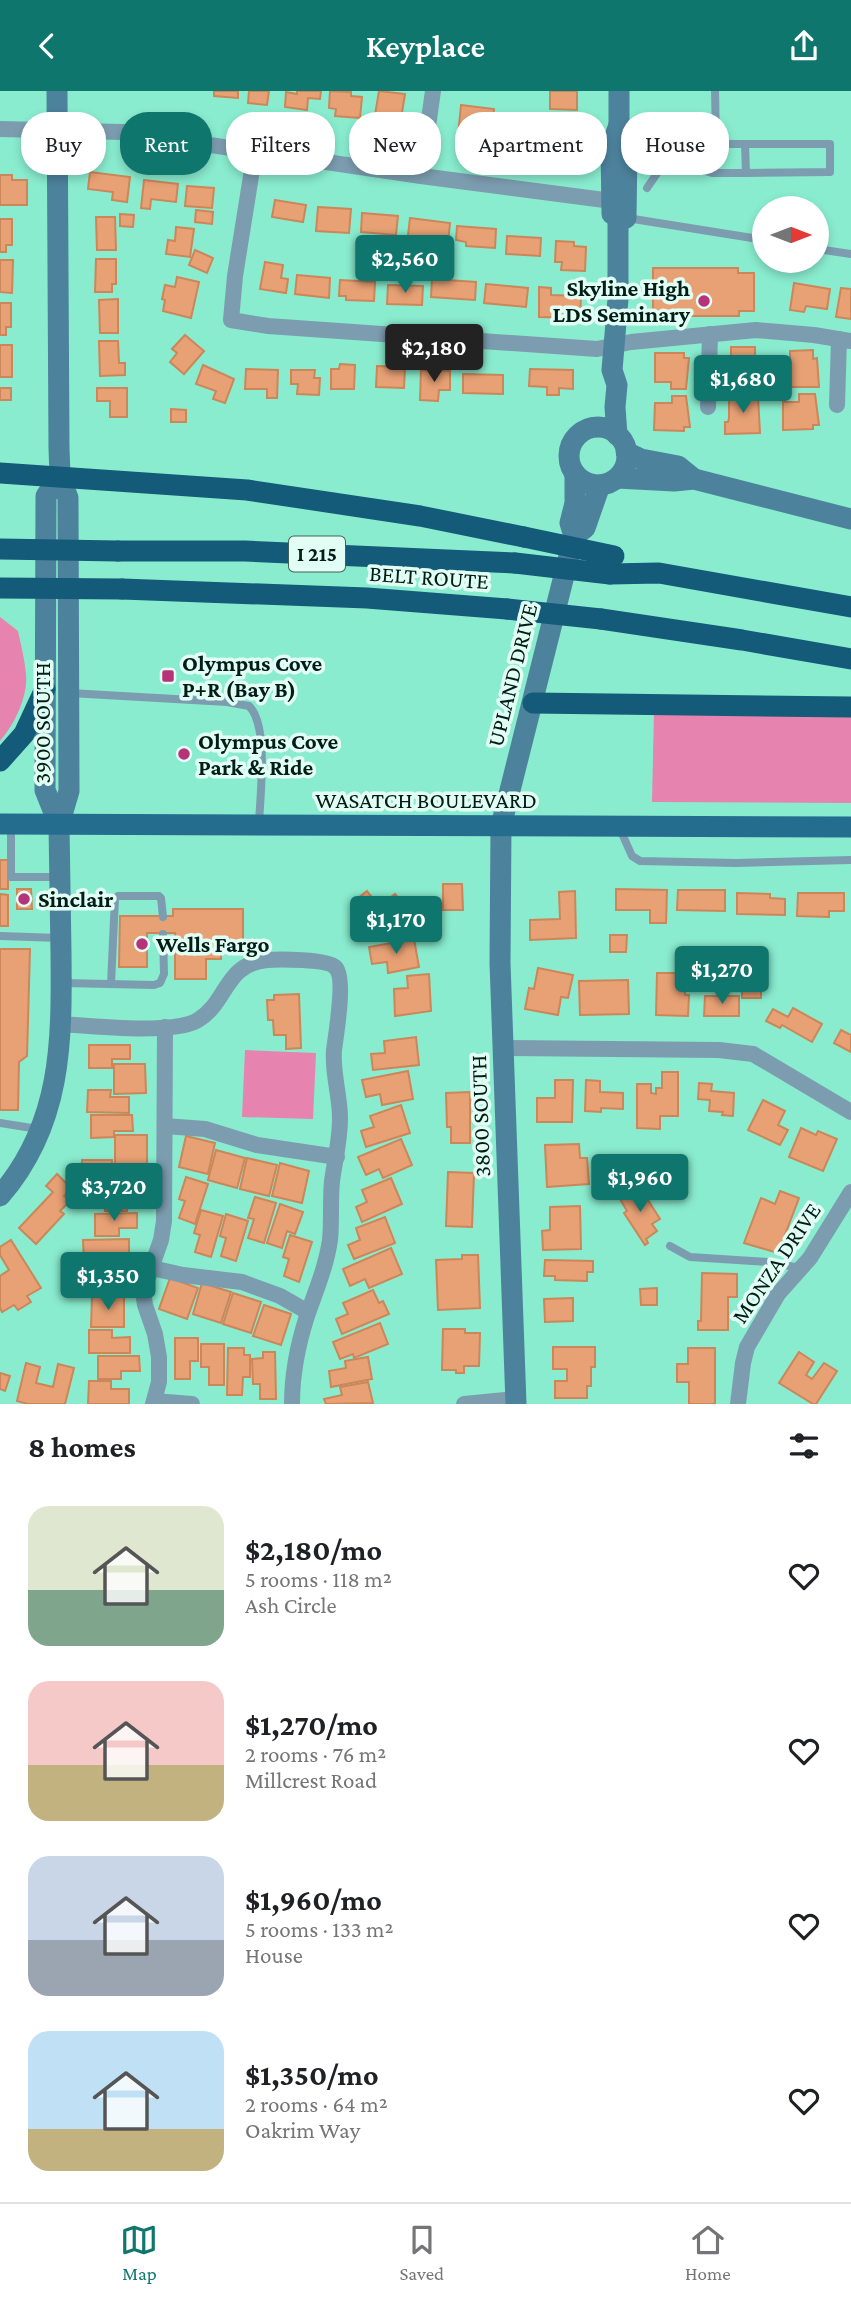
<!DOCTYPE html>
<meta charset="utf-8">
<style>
:root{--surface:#fff;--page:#f2f2f2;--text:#202124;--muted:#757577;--line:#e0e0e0;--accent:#0f766e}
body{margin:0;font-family:"Crimson Pro",serif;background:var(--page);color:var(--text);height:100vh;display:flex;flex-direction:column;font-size:26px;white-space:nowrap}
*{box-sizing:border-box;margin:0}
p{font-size:23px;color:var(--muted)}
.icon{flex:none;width:38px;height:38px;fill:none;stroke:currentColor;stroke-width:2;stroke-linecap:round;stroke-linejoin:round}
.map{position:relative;height:1313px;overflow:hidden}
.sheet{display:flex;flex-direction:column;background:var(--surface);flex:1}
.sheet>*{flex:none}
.hud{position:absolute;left:21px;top:21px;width:810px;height:63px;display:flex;gap:14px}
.needle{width:46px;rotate:90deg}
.fabs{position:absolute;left:752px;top:105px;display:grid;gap:14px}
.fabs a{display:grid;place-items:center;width:77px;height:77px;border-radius:50%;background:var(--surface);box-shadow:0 4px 10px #0003;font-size:35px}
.price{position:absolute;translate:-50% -60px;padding:0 16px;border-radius:7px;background:var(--accent);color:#fff;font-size:23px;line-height:46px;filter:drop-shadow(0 2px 4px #0008)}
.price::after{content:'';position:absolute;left:50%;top:42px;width:21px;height:16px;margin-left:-10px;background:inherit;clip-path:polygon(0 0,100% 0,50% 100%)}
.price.active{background:#222;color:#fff}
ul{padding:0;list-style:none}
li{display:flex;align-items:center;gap:21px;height:175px;padding:0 28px}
li span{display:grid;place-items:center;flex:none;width:196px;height:140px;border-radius:21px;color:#555}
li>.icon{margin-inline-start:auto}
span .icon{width:84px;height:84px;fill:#fffc;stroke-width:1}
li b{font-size:30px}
h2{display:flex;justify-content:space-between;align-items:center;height:84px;padding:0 28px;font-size:30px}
.chip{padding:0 24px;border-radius:28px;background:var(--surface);box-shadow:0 4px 10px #0003;font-size:24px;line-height:63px}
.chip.active{background:var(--accent);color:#fff}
header{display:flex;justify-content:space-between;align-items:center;height:91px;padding:0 28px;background:var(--accent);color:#fff;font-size:32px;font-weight:600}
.menu{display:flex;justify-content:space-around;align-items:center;height:98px;border-top:2px solid var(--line);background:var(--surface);font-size:19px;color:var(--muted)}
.menu a{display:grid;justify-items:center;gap:4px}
.menu .active{color:var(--accent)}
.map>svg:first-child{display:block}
</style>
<header><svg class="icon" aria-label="back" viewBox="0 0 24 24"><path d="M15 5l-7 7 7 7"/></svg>Keyplace<svg class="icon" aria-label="share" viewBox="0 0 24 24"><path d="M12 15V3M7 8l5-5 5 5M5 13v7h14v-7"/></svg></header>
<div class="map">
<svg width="851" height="1313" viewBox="0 0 851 1313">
<rect width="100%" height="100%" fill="#89ecce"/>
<g fill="#e683af">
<path d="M0,526L18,540C21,555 25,569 26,584C28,606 14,634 0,650Z"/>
<polygon points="654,622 851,624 851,712 652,711"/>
<polygon points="245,959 316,962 313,1028 242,1026"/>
</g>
<g fill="#e8a175" stroke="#cb865a" stroke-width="2">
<polygon points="214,0 238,0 238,7 214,5"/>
<polygon points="249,0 269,0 267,14 248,12"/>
<polygon points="297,0 321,0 320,8 308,7 307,19 285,16 286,1 297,3"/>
<polygon points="330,0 351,1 351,5 362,6 360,27 335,25 336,18 329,17"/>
<polygon points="379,0 405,3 400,34 374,30"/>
<polygon points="550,0 577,0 577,19 550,18"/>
<polygon points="461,14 494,18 490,48 458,45"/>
<polygon points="502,29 538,34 535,54 499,48"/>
<polygon points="555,31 570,32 569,40 581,41 579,60 552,57"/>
<polygon points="90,81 130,86 127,111 112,109 113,101 88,98"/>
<polygon points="0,84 12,84 12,89 27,89 27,114 0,114"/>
<polygon points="144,89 178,93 176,111 151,108 150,118 141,117"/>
<polygon points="187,95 214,97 212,117 185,115"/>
<polygon points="275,109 306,114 303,131 272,126"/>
<polygon points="318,116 351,118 349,142 316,140"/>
<polygon points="196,119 213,121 212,133 195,131"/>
<polygon points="362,122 398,125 396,144 361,141"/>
<polygon points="120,123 134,124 133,136 120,135"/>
<polygon points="96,126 115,126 116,159 97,159"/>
<polygon points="410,127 450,132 448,151 423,148 422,155 407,153"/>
<polygon points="0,128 12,128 12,154 6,154 6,161 0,161"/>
<polygon points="457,135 496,138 495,157 466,155 466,151 456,149"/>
<polygon points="176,136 194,138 190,166 166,163 168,149 175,150"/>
<polygon points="507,145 541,147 540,165 506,163"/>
<polygon points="556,150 574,151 574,155 586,156 585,180 561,179 562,171 555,171"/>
<polygon points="195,159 213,167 207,182 189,174"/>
<polygon points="96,168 116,168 116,193 112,193 112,201 95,201"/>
<polygon points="0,169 13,169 12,202 0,201"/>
<polygon points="265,171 283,174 281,187 288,188 286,202 260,198"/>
<polygon points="653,177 738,177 738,182 754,182 754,220 739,220 739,225 653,225"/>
<polygon points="297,184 330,187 329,207 295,203"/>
<polygon points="177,186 199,191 191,227 163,220 165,209 162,208 165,194 175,196"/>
<polygon points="432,188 476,191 475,209 431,206"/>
<polygon points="340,189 375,191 374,210 346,209 346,205 339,205"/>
<polygon points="794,192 830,198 827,218 806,215 804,221 790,219"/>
<polygon points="486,193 528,197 526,216 484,212"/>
<polygon points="388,194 423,195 422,214 387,213"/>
<polygon points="539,196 551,197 551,204 581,205 580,227 539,226"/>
<polygon points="841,197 851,198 851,228 836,226"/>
<polygon points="118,208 118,242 100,242 99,209"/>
<polygon points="0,212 11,212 11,236 6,236 6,244 0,244"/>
<polygon points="185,244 204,260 184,283 170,271 177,262 172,258"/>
<polygon points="99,250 118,250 119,272 125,272 125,284 100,285"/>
<rect x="0" y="254" width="12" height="32"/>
<polygon points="731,256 755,256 755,291 726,292 726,277 728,277 728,265 731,265"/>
<polygon points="813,259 813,268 817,267 819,296 790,296 790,260"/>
<polygon points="655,262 684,262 684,267 689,267 686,298 671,298 671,291 655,291"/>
<polygon points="340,273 355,274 354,298 331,298 331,278 339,278"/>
<polygon points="203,274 234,288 225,312 213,308 216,300 196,293"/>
<polygon points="377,275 405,276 404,297 376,296"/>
<polygon points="246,278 278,279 277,307 267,307 267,298 245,298"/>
<polygon points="530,278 573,279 573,298 559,297 559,304 547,304 547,296 529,295"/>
<polygon points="291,279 315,279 314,287 320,287 319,304 297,303 298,293 291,293"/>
<polygon points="421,279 450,280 450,299 439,299 438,310 420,309"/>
<polygon points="463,283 503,284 503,303 463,302"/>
<rect x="0" y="297" width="11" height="12"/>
<polygon points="97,297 127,297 127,326 110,326 110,310 97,310"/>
<polygon points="729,303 744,303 744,306 758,306 760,342 725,343 725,331 728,331 729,327"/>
<polygon points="799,303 815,303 819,334 813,334 813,338 783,339 783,311 799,311"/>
<polygon points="672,305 686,305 690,336 684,336 684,340 654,339 655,312 672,312"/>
<polygon points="171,318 186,319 186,331 171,331"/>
<rect x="0" y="769" width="8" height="29"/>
<polygon points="443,793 462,793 463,819 443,819"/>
<polygon points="17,798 31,798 32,818 17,818"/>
<polygon points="616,798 667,799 666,832 650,832 650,819 616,819"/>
<polygon points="678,799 725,799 725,820 677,819"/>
<polygon points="367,800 377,813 367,821 357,808"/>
<polygon points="575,800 576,847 530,849 530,829 560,828 559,801"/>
<polygon points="737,802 770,803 770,807 785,808 785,824 737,823"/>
<polygon points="798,802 844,802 844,820 829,820 829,826 797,825"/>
<polygon points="0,803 8,804 8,835 0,835"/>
<polygon points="395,803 413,825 392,842 375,819"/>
<polygon points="173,818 243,818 243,853 221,853 221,868 206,868 206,888 175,888 175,842 147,842 147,876 119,876 120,825 173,825"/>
<polygon points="610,844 627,844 626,861 610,861"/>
<polygon points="414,848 419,876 388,882 387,871 372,873 369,856"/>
<polygon points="0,858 30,858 27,965 19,971 18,1019 0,1019"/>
<polygon points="538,877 573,884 568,907 561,906 558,924 525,918 529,897 534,898"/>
<polygon points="657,882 685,882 685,904 689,904 688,925 656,924"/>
<polygon points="429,883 431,920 395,925 394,898 408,897 407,885"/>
<polygon points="628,889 629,923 580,924 579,890"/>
<rect x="742" y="892" width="19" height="15"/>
<polygon points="299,903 301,957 286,958 286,944 274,944 273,929 268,929 267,909 274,909 274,904"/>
<polygon points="705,905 739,905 739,925 704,925"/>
<polygon points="793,917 822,933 812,951 782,934 780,937 766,930 773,918 788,926"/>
<polygon points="841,939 851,944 851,961 834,952"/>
<polygon points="416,946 419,974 373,979 371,963 385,962 384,950"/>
<polygon points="89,954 130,954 130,968 112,968 112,977 89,977"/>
<polygon points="114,973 145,973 146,1002 114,1003"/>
<polygon points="408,980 413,1008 382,1014 380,1003 366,1006 362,989"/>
<polygon points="662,981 678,981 678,1025 660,1025 660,1038 637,1037 637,993 651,993 651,1002 656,1003 656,997 662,997"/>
<polygon points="555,989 573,989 572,1031 537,1031 537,1007 555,1007"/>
<polygon points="586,989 600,990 600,1001 623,1002 623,1018 601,1017 601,1021 585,1020"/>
<polygon points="699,992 712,993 711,1000 734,1002 733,1025 722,1024 723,1021 709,1020 710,1009 698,1008"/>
<polygon points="88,999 111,999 110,1006 129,1006 129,1022 87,1021"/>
<polygon points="470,1001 470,1052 451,1052 451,1036 447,1036 446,1002"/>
<polygon points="763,1009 785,1020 778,1034 788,1039 780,1054 748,1039"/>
<polygon points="401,1014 410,1042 366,1056 361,1040 374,1036 370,1025"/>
<polygon points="91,1024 132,1024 133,1040 114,1040 114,1046 91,1047"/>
<polygon points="801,1037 816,1044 818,1040 837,1048 823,1080 789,1066"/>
<rect x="115" y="1044" width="32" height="30"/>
<polygon points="186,1045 215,1052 208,1083 179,1076"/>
<polygon points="401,1048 412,1074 383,1087 379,1078 366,1084 358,1066"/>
<polygon points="579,1053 580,1067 587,1067 589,1093 547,1096 545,1054"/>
<polygon points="216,1059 245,1067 237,1097 208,1089"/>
<polygon points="247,1067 277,1074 269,1105 240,1098"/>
<polygon points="82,1069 112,1069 112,1078 130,1077 130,1093 82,1093"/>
<polygon points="280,1072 309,1080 302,1112 272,1105"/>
<polygon points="448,1081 474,1082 472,1136 446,1135"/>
<polygon points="57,1083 71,1097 64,1105 70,1110 60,1120 64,1123 36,1153 19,1137 53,1101 46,1095"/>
<polygon points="186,1086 208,1093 195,1133 179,1127 185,1110 179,1108"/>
<polygon points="391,1087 402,1113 362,1131 356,1116 367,1111 362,1099"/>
<polygon points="639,1095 660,1128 652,1133 657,1140 646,1148 648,1152 645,1154 624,1122 627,1120 620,1108"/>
<polygon points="99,1097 145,1097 145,1112 127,1113 127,1120 105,1120 105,1109 99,1109"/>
<polygon points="780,1100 799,1107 778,1162 744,1152 761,1107 775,1113"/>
<polygon points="255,1106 276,1112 264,1152 248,1147 254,1128 248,1127"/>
<polygon points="280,1113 303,1121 295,1143 287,1140 282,1157 267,1152"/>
<polygon points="580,1115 581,1158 543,1159 542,1140 550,1139 550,1116"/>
<polygon points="201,1119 223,1125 211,1166 195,1161 200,1144 194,1142"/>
<polygon points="137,1122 137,1137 119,1137 119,1145 95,1145 95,1123"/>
<polygon points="226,1123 248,1130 236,1170 221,1165 226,1147 220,1145"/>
<polygon points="385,1126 395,1152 354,1168 348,1154 360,1149 356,1137"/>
<polygon points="290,1144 312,1151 299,1191 284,1185 289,1168 283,1166"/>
<polygon points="129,1148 129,1163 111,1164 111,1171 84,1172 83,1149"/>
<polygon points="11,1149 41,1197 27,1205 31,1211 18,1219 14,1214 2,1221 0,1217 0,1185 9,1179 0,1164 0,1156"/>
<polygon points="391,1157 402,1183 369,1197 365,1188 350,1195 343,1178"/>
<polygon points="462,1164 478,1164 480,1217 438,1219 436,1169 462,1168"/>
<polygon points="545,1169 593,1170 593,1181 587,1181 587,1190 555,1189 555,1185 544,1185"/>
<polygon points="92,1173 125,1174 124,1204 92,1203"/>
<polygon points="702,1182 737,1183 737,1206 728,1206 728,1239 698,1239 698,1230 701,1230"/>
<polygon points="170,1187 198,1197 187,1228 159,1218"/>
<polygon points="202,1192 231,1201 221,1232 193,1223"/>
<polygon points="657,1197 657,1214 641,1214 640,1198"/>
<polygon points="373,1199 379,1212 383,1210 389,1223 342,1243 336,1228 348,1223 343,1212"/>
<polygon points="233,1202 261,1211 251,1242 223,1233"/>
<polygon points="92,1206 124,1206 124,1236 91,1236"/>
<polygon points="573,1207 573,1230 545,1231 544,1208"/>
<polygon points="264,1214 291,1223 281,1254 253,1245"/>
<polygon points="380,1232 388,1253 354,1267 353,1263 340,1268 333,1251"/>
<polygon points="443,1238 465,1238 465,1242 480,1242 479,1275 464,1275 464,1282 456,1282 456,1279 442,1279"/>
<polygon points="89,1239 112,1239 112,1247 130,1246 130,1262 89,1262"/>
<polygon points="175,1247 198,1247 198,1270 190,1270 190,1288 175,1288"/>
<polygon points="201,1253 224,1253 224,1294 209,1294 209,1276 201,1276"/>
<polygon points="553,1256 595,1256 595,1276 591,1276 591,1295 587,1295 587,1307 555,1307 555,1290 567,1290 567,1278 553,1278"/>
<polygon points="228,1257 244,1257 244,1264 250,1264 250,1286 243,1286 242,1304 227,1304"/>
<polygon points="688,1257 715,1257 715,1313 689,1313 689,1291 677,1291 677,1273 688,1273"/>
<polygon points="263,1261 275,1261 276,1308 260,1308 260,1293 253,1293 252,1268 263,1267"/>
<polygon points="799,1261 814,1271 806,1284 812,1288 824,1272 837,1280 816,1313 813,1313 779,1292"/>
<polygon points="98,1265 139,1265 140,1280 121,1280 121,1288 98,1288"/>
<polygon points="368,1266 372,1288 331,1296 329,1280 346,1277 345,1270"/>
<polygon points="26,1272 40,1276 36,1292 53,1296 58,1273 74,1277 65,1313 28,1313 17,1310"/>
<polygon points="0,1282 10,1285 5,1300 0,1298"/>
<polygon points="89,1290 111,1290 111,1298 129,1298 129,1313 88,1313"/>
<polygon points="368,1291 373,1312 326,1313 324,1308 342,1304 340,1296"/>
</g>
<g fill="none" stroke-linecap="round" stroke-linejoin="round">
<g stroke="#7c9db0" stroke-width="8">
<polyline points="715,0 716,49 720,53 830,53 830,81 746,82 745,53"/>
<polyline points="647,97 660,78 672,71 712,82 746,82"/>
<polyline points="627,127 765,149"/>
<polyline points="817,158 851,163"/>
<path d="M70,602L227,611L249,615C269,634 260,705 259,733"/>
<polyline points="11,736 11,786 60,786"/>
<polyline points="620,738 632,765 640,770 736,772 851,769"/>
<polyline points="0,845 60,847"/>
<polyline points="64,892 154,894 160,892 164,883 163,843"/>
<polyline points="111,893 115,807 118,805 159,805 161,807 163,826"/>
<polyline points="0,1032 38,1038"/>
<polyline points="670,1155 690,1166 768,1171 800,1177"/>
</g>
<g stroke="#7c9db0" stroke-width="16">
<polyline points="0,38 122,41 421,85 612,110"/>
<polyline points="255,60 235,185 231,229 268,235 597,258 631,251 756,239 814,244 851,250"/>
<polyline points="421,85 433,0"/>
<polyline points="837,314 839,248"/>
<polyline points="708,316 710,243"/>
<path d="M61,933C91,935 174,944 198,929C228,911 224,873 267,869C279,868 327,868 335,876C346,885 336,944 334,959C332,982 340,1004 340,1027C340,1049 335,1069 332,1090C330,1110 332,1129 330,1149C326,1176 316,1199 307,1225C298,1253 292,1283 292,1313"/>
<polyline points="504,957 719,959 753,963 851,1021"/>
<polyline points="165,1035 205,1038 257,1054 337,1066"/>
<polyline points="152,1177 183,1184 242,1191 280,1205 308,1221"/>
<polyline points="154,1310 192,1313"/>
<polyline points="153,1313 159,1291 159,1266 155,1243 145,1214 143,1200 161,1149 164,1130 165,936"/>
<polyline points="464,1313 516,1308"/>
<polyline points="738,1313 743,1272 747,1256 778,1203 810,1167 851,1101"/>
</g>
<g stroke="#4d829d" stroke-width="21">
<polyline points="619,0 619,34 627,56 626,127"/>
<polyline points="612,110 618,113 618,208 612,279 617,294 615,316 617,344"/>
<polyline points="612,123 611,56 619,34"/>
<circle cx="598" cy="365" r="29"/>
<polyline points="626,361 641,368 678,375 694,388"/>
<polyline points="617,387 674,390 694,388 851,428"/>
<polyline points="574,445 585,437 600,394"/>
<polyline points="59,734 45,699 46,405 60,385"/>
<path d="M0,1105C62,1033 62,952 61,862C60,820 60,777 59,734L69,700L68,407L60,385L59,357L57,0"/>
<polyline points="516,1313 500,872 501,735 574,445 570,432 575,412 575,383"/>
</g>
<polyline stroke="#256d8f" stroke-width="21" points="0,733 851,736"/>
<g stroke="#145a79" stroke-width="21">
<polyline points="0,382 247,399 420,425 524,446"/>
<polyline points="118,460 245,460 515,472"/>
<polyline points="610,483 659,482 851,516"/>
<polyline points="122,498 367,507 507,518"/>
<polyline points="601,528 742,549 851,568"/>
<polyline points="533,612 851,616"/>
<polyline points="0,670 24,643 45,598"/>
</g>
<g stroke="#145a79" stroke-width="21">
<polyline points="524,446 614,465"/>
<polyline points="0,458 118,460"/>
<polyline points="515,472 610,483"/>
<polyline points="0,497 122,498"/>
<polyline points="507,518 601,528"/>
</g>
</g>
<g fill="#b73379" stroke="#e2fdf4" stroke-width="2.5">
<circle cx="704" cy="210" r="7"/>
<rect x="161" y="578" width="14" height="14" rx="3.5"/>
<circle cx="184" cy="663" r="7"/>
<circle cx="24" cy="808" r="7"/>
<circle cx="142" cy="853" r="7"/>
</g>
<g text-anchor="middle" stroke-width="7" stroke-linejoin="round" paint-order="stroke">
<rect fill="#e2fdf4" stroke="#446159" stroke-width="2" x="289" y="445.5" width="56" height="35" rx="5"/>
<g font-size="21" font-weight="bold" fill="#001e16">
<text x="317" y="470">I 215</text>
</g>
<g font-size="23" font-weight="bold" fill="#001e16" stroke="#e2fdf4" text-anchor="start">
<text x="690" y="205" text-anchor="end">Skyline High<tspan x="690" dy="26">LDS Seminary</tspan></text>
<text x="182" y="580">Olympus Cove<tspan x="182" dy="26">P+R (Bay B)</tspan></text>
<text x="198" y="658">Olympus Cove<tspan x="198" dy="26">Park &amp; Ride</tspan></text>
<text x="38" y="816">Sinclair</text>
<text x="156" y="861">Wells Fargo</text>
</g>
<g font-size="23" fill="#001e16" stroke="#e2fdf4">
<text transform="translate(429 486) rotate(4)" y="8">BELT ROUTE</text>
<text transform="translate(512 584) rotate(-76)" y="8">UPLAND DRIVE</text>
<text transform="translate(42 632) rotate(-90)" y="8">3900 SOUTH</text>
<text x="426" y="717">WASATCH BOULEVARD</text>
<text transform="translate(480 1025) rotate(-92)" y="8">3800 SOUTH</text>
<text transform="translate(776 1172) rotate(-56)" y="8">MONZA DRIVE</text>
</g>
</g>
</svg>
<div class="fabs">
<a><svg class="needle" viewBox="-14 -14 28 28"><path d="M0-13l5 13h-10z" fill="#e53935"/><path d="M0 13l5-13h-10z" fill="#757577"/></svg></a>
</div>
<b class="price" style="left:405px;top:204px">$2,560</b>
<b class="price active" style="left:434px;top:293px">$2,180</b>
<b class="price" style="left:743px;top:324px">$1,680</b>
<b class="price" style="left:396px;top:865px">$1,170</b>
<b class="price" style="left:722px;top:915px">$1,270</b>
<b class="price" style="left:640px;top:1123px">$1,960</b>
<b class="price" style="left:114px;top:1132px">$3,720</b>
<b class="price" style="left:108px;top:1221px">$1,350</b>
<div class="hud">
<a class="chip">Buy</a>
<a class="chip active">Rent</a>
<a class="chip">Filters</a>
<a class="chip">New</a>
<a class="chip">Apartment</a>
<a class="chip">House</a>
</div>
</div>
<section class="sheet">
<h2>8 homes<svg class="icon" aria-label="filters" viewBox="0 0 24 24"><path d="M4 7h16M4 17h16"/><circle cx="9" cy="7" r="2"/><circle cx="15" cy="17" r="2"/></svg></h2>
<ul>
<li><span style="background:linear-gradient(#dfe7d0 60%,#7fa58c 0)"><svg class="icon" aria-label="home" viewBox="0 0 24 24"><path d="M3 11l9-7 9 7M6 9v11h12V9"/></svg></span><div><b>$2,180/mo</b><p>5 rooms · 118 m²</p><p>Ash Circle</p></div><svg class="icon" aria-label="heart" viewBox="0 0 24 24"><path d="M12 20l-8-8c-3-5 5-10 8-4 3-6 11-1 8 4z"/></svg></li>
<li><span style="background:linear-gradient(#f6c9c9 60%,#c2b280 0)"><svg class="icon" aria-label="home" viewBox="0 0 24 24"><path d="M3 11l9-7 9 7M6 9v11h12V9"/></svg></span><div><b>$1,270/mo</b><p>2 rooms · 76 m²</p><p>Millcrest Road</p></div><svg class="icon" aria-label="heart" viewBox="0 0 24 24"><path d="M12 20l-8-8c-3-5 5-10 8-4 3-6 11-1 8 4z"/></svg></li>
<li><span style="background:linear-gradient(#c9d6e8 60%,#9aa5b1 0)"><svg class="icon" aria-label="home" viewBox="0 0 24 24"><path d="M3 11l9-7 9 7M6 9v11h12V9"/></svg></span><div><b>$1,960/mo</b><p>5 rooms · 133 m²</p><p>House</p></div><svg class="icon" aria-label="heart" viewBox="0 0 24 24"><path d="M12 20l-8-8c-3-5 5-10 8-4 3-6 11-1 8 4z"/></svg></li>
<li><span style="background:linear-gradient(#bfe0f5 70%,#c2b280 0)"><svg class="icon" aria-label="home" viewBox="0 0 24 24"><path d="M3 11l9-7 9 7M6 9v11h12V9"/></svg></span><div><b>$1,350/mo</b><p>2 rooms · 64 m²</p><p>Oakrim Way</p></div><svg class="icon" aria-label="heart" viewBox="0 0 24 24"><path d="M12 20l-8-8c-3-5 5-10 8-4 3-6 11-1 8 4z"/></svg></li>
</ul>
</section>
<nav class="menu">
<a class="active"><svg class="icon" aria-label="map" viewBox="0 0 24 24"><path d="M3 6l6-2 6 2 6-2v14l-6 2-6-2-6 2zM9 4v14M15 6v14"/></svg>Map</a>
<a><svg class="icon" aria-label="saved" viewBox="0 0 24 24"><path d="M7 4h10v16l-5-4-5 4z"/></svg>Saved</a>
<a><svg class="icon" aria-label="home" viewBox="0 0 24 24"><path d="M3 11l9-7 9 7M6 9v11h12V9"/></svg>Home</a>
</nav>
